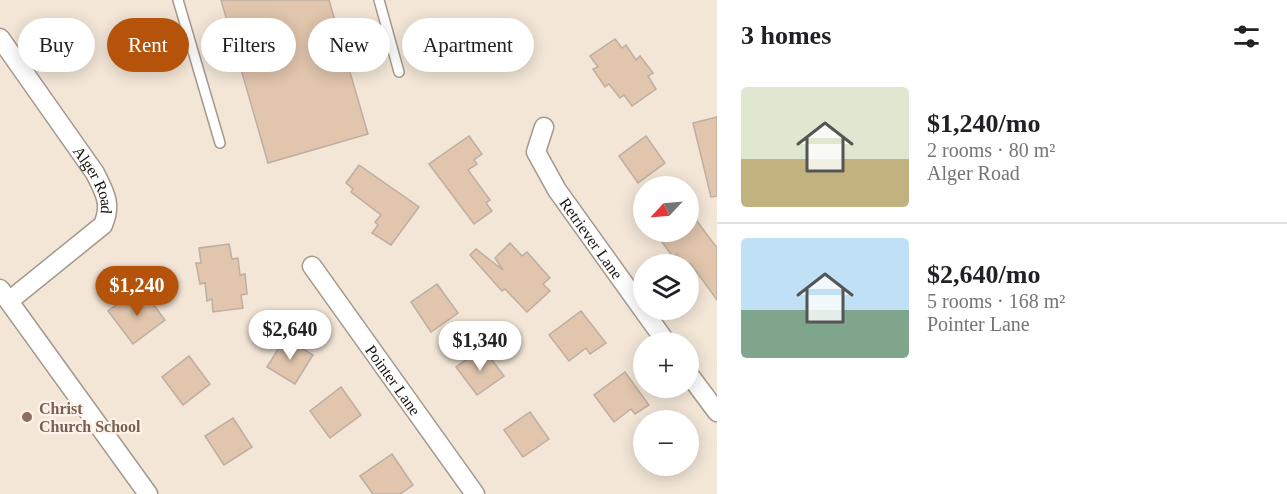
<!DOCTYPE html>
<meta charset="utf-8">
<style>
:root{--surface:#fff;--page:#f2f2f2;--text:#202124;--muted:#757577;--line:#e0e0e0;--accent:#b45309}
body{margin:0;font-family:Georgia,serif;background:var(--page);color:var(--text);height:100vh;display:flex;flex-direction:column;font-size:22px;white-space:nowrap}
*{box-sizing:border-box;margin:0}
p{font-size:20px;color:var(--muted)}
.icon{flex:none;width:33px;height:33px;fill:none;stroke:currentColor;stroke-width:2;stroke-linecap:round;stroke-linejoin:round}
.map{position:relative;flex:1;overflow:hidden}
.side{display:flex;flex-direction:column;background:var(--surface);width:570px}
.side>*{flex:none}
.banner{position:absolute;left:18px;top:18px;width:570px;height:54px;display:flex;gap:12px}
.needle{width:39px;rotate:244deg}
.controls{position:absolute;left:633px;top:176px;display:grid;gap:12px}
.controls a{display:grid;place-items:center;width:66px;height:66px;border-radius:50%;background:var(--surface);box-shadow:0 3px 15px #0003;font-size:30px}
.price{position:absolute;translate:-50% -51px;padding:0 14px;border-radius:21px;background:#fff;color:#222;font-size:20px;line-height:39px;filter:drop-shadow(0 2px 3px #0008)}
.price::after{content:'';position:absolute;left:50%;top:36px;width:18px;height:14px;margin-left:-9px;background:inherit;clip-path:polygon(0 0,100% 0,50% 100%)}
.price.selected{background:var(--accent);color:#fff}
ul{padding:0;list-style:none}
li{display:flex;align-items:center;gap:18px;height:150px;padding:0 24px}
li+li{border-top:2px solid var(--line)}
li span{display:grid;place-items:center;flex:none;width:168px;height:120px;border-radius:6px;color:#555}
li>.icon{margin-inline-start:auto}
span .icon{width:72px;height:72px;fill:#fffc;stroke-width:1}
li b{font-size:26px}
h2{display:flex;justify-content:space-between;align-items:center;height:72px;padding:0 24px;font-size:26px}
.pill{padding:0 21px;border-radius:27px;background:var(--surface);box-shadow:0 3px 15px #0003;font-size:21px;line-height:54px}
.pill.selected{background:var(--accent);color:#fff}
main{display:flex;flex:1;min-height:0}
.map>svg:first-child{display:block}
</style>
<main>
<div class="map">
<svg width="717" height="494" viewBox="0 0 717 494">
<rect width="100%" height="100%" fill="#f3e6d7"/>
<g fill="#e1c5ad" stroke="#bdaea2" stroke-width="1.5">
<polygon points="221,0 329,0 368,134 268,163"/>
<polygon points="615,39 622,48 626,45 636,60 640,56 653,73 648,76 656,89 632,106 624,95 620,98 609,84 605,87 593,69 598,67 590,56"/>
<polygon points="717,117 717,196 711,197 693,123"/>
<polygon points="469,136 482,154 474,160 477,164 468,170 490,200 486,203 492,211 474,224 429,164"/>
<polygon points="646,136 665,163 638,183 619,156"/>
<polygon points="359,165 419,207 391,245 372,233 378,225 375,222 381,215 351,192 353,189 346,183"/>
<polygon points="688,209 717,248 717,300 691,264 685,264 677,254 673,257 654,231 688,231"/>
<polygon points="510,243 522,256 527,252 550,278 543,284 550,291 527,312 505,289 502,291 470,255 476,249 503,270 495,258"/>
<polygon points="229,244 232,259 238,258 240,275 245,274 247,294 241,295 243,308 213,312 212,299 207,301 205,283 200,284 196,263 201,263 199,248"/>
<polygon points="437,284 458,313 431,332 411,302"/>
<polygon points="145,293 165,320 133,344 108,311 126,298 130,304"/>
<polygon points="581,311 606,343 590,354 586,348 569,361 549,335"/>
<polygon points="285,338 313,355 295,384 267,367"/>
<polygon points="483,348 504,376 477,395 456,367"/>
<polygon points="189,356 210,384 183,405 162,377"/>
<polygon points="625,372 649,405 635,414 631,409 614,422 594,395"/>
<polygon points="341,387 361,415 330,438 310,411"/>
<polygon points="530,412 549,439 523,457 504,430"/>
<polygon points="233,418 252,447 224,465 205,436"/>
<polygon points="392,454 413,485 400,494 373,494 360,476"/>
</g>
<g fill="none" stroke-linecap="round" stroke-linejoin="round">
<defs>
<g id="service">
<polyline points="178,0 220,143"/>
<polyline points="379,0 399,72"/>
</g>
<g id="minor">
<path id="s1" d="M0,38L95,173C105,193 112,204 103,225L9,301"/>
<path id="s2" d="M544,127L536,152L557,190L666,342"/>
<path id="s3" d="M312,266L475,494"/>
<polyline points="0,289 148,494"/>
<polyline points="688,373 717,412"/>
</g>
</defs>
<use href="#service" stroke="#a4988b" stroke-width="12"/>
<use href="#minor" stroke="#a4988b" stroke-width="21"/>
<use href="#service" stroke="#fff" stroke-width="9"/>
<use href="#minor" stroke="#fff" stroke-width="18"/>
</g>
<circle fill="#8d6e63" stroke="#fef3e8" stroke-width="2" cx="27" cy="417" r="6"/>
<g text-anchor="middle" stroke-width="4.5" stroke-linejoin="round" paint-order="stroke">
<g font-size="16" fill="#18140f" stroke="#fef3e8">
<text dy="6" stroke="none"><textPath href="#s1" startOffset="171">Alger Road</textPath></text>
<text dy="6" stroke="none"><textPath href="#s2" startOffset="129">Retriever Lane</textPath></text>
<text dy="6" stroke="none"><textPath href="#s3" startOffset="140">Pointer Lane</textPath></text>
</g>
<g font-size="16" font-weight="bold" fill="#785e54" stroke="#fef3e8" text-anchor="start">
<text x="39" y="414">Christ<tspan x="39" dy="18">Church School</tspan></text>
</g>
</g>
</svg>
<div class="controls">
<a><svg class="needle" viewBox="-14 -14 28 28"><path d="M0-13l5 13h-10z" fill="#e53935"/><path d="M0 13l5-13h-10z" fill="#757577"/></svg></a>
<a><svg class="icon" aria-label="layers" viewBox="0 0 24 24"><path d="M12 4l9 5-9 5-9-5zM3 14l9 5 9-5"/></svg></a>
<a>+</a>
<a>−</a>
</div>
<b class="price selected" style="left:137px;top:317px">$1,240</b>
<b class="price" style="left:290px;top:361px">$2,640</b>
<b class="price" style="left:480px;top:372px">$1,340</b>
<div class="banner">
<a class="pill">Buy</a>
<a class="pill selected">Rent</a>
<a class="pill">Filters</a>
<a class="pill">New</a>
<a class="pill">Apartment</a>
</div>
</div>
<section class="side">
<h2>3 homes<svg class="icon" aria-label="filters" viewBox="0 0 24 24"><path d="M4 7h16M4 17h16"/><circle cx="9" cy="7" r="2"/><circle cx="15" cy="17" r="2"/></svg></h2>
<ul>
<li><span style="background:linear-gradient(#dfe7d0 60%,#c2b280 0)"><svg class="icon" aria-label="home" viewBox="0 0 24 24"><path d="M3 11l9-7 9 7M6 9v11h12V9"/></svg></span><div><b>$1,240/mo</b><p>2 rooms · 80 m²</p><p>Alger Road</p></div></li>
<li><span style="background:linear-gradient(#bfe0f5 60%,#7fa58c 0)"><svg class="icon" aria-label="home" viewBox="0 0 24 24"><path d="M3 11l9-7 9 7M6 9v11h12V9"/></svg></span><div><b>$2,640/mo</b><p>5 rooms · 168 m²</p><p>Pointer Lane</p></div></li>
</ul>
</section>
</main>
